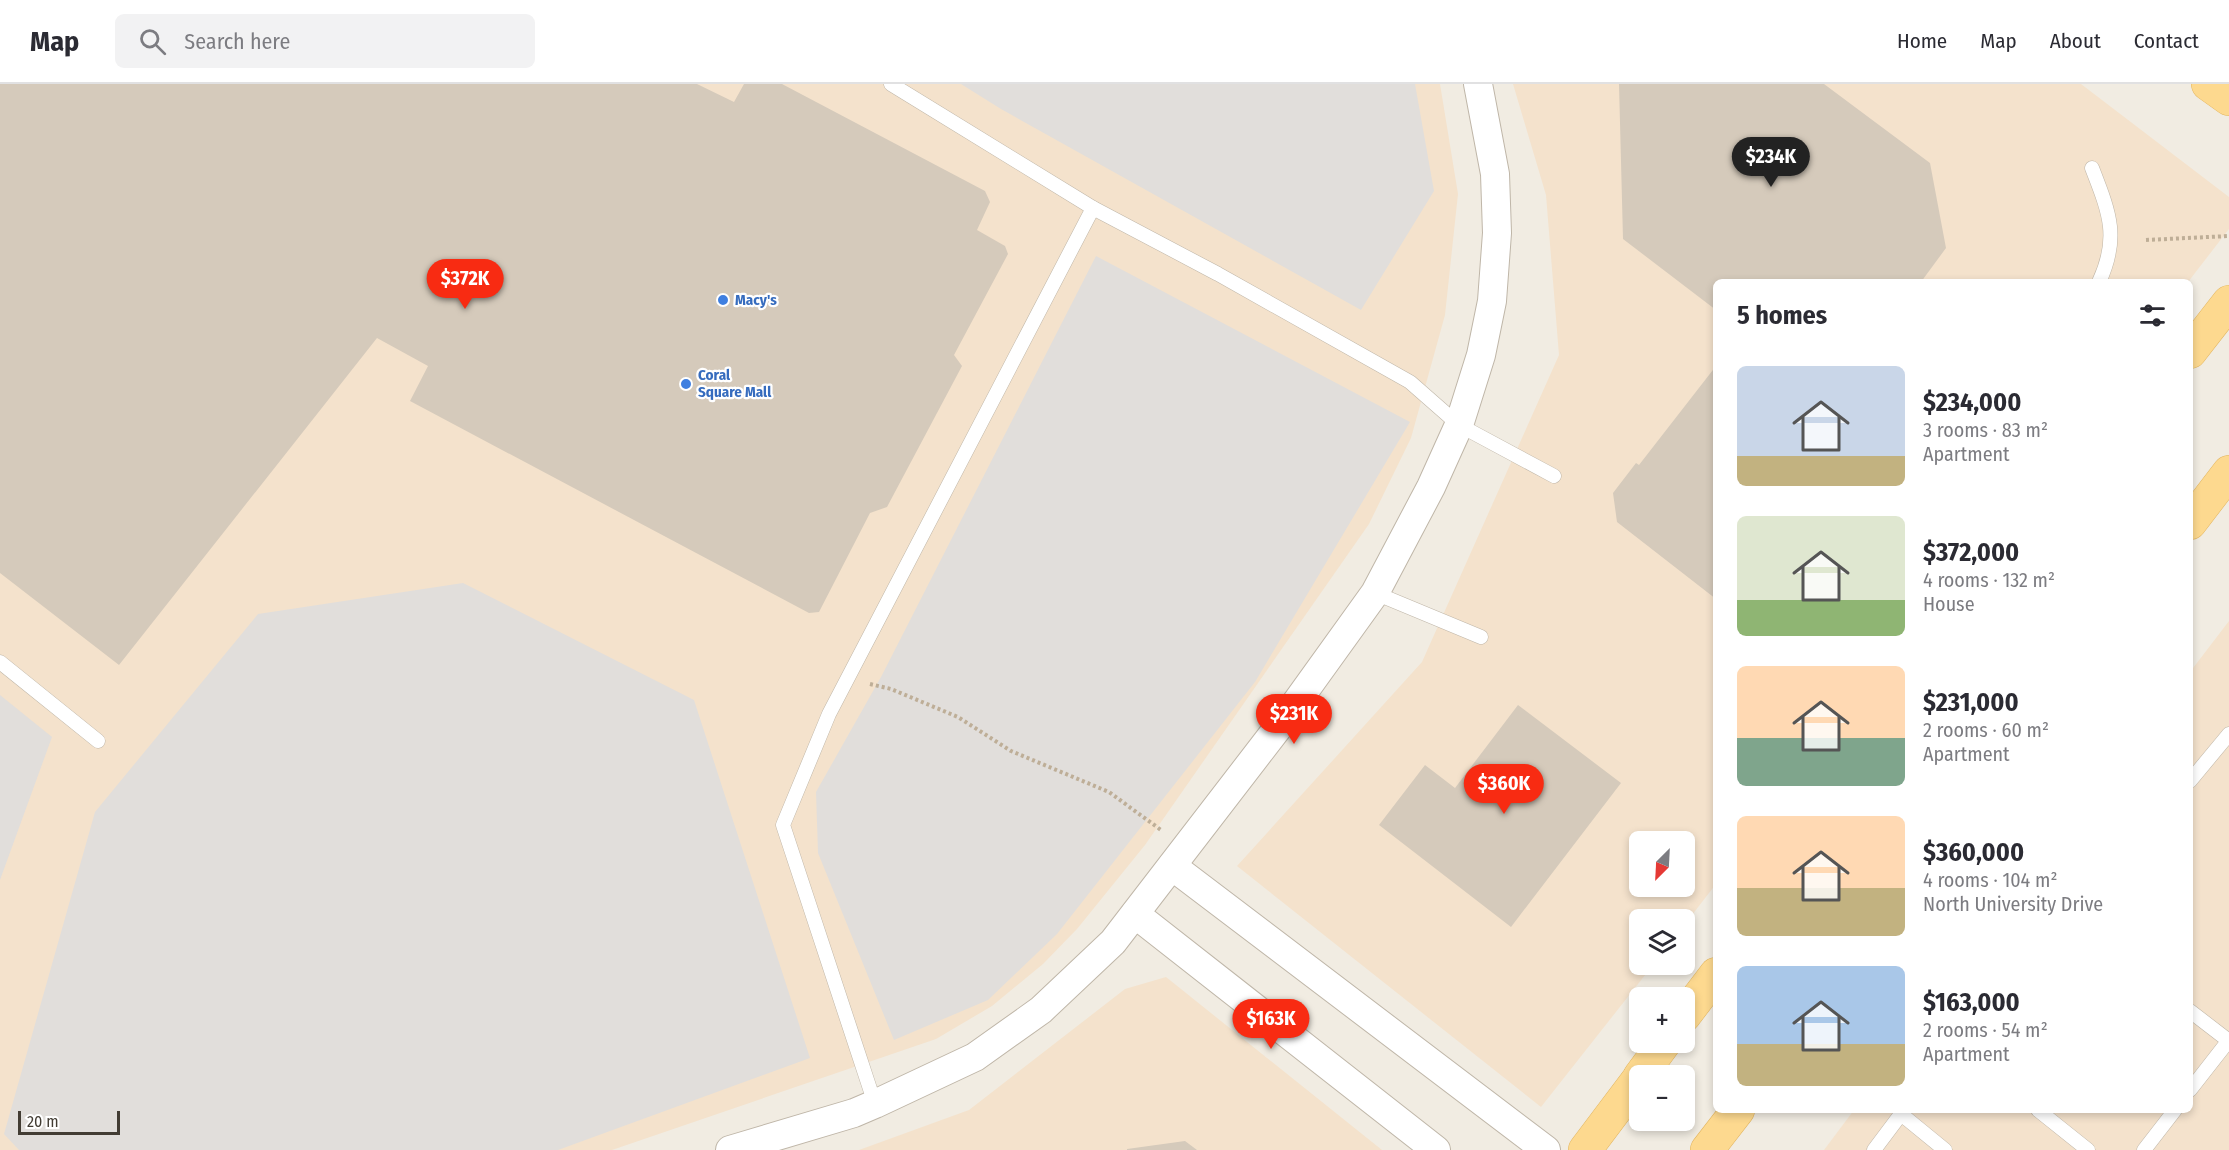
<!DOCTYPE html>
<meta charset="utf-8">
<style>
:root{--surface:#fff;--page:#f2f2f3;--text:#2b2b33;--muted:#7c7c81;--line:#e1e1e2;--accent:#f82b12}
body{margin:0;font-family:"Fira Sans Condensed",sans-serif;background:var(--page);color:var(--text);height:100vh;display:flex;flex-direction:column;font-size:22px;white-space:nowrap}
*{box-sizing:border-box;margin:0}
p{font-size:20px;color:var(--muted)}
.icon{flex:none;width:33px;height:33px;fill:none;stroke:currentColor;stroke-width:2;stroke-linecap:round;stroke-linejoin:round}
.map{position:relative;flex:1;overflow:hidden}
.drawer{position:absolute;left:1713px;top:195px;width:480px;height:834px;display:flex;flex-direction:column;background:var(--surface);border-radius:9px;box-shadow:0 3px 9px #0003}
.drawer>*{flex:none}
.needle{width:39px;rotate:204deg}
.buttons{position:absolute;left:1629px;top:747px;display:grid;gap:12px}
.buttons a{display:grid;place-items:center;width:66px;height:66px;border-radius:9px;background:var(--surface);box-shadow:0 3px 9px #0003;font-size:30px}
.scale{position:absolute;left:18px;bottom:15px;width:102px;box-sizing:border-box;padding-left:6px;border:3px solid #423c33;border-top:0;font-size:16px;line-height:21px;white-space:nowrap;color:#423c33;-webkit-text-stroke:4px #fff;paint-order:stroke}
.price{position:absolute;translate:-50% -51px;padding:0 14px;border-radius:21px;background:var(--accent);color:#fff;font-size:20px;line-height:39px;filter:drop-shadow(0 2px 3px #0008)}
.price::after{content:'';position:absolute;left:50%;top:36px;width:18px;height:14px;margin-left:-9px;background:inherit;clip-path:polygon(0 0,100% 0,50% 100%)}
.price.on{background:#222;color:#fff}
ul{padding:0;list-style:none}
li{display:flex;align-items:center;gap:18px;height:150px;padding:0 24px}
li span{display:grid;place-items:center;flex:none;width:168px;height:120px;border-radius:9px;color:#555}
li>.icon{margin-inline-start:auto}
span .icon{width:72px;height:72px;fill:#fffc;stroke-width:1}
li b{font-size:26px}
h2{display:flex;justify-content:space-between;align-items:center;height:72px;padding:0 24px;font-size:26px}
header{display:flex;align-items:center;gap:36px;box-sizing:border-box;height:84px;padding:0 30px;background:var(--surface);border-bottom:2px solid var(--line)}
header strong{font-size:28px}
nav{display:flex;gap:33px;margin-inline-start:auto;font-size:21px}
.search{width:420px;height:54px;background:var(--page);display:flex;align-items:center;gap:15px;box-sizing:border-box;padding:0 21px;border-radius:9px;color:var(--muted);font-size:22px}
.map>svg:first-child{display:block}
</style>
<header>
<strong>Map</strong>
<div class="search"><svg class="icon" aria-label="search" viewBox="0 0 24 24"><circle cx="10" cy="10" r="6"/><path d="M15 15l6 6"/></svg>Search here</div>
<nav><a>Home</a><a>Map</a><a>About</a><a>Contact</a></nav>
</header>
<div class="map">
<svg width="2229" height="1066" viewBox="0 0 2229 1066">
<rect width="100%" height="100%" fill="#f1ece2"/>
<g fill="#f4e2cc" fill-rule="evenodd">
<polygon points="0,0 1440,0 1458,110 1445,231 1411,354 1369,440 1145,761 1077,845 1043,880 992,922 936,955 612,1066 0,1066"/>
<path d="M1513,0H2081L2229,113V145L2188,198H1716V800L1685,840L1684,836H1640V880L1653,881L1541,1023L1237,782L1422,578L1559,271L1546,111ZM1640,758H1684V802H1640Z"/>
<polygon points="2229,537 2229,1066 1824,1066 1854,1026 2190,1026 2190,588"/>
<polygon points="1166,893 1382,1066 859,1066 969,1026 1125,905"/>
</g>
<g fill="#e1dedb">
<polygon points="961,0 1415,0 1434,107 1361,226 1001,25"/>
<polygon points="1096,172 1410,338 1255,598 1057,850 988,916 894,956 818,769 816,708 881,593"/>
<polygon points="463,499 694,616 810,974 558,1066 19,1066 4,1050 95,728 258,530"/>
<polygon points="0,611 52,653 0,796"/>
</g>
<g fill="#d5cabb">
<polygon points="0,0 697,0 734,18 744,0 782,0 985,107 990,118 977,146 1005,162 1008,170 954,271 962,282 887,423 870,429 819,528 809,529 410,317 428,282 377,254 119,581 0,489"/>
<polygon points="1619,0 1824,0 1930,79 1946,164 1921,198 1716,198 1716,226 1623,155"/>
<polygon points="1716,282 1716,515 1617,438 1613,409 1636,379 1639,381"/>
<polygon points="1518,621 1621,699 1511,843 1379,741 1425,681 1455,704"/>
<polygon points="1185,1057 1197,1066 1127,1066 1127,1065"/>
</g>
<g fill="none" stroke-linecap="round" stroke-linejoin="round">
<defs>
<g id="lane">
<polyline points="891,0 1093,124 1218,190 1410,298 1459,341 1554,392"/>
<path d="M2092,84C2109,128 2120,153 2099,198"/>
<polyline points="1375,509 1481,553"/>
<polyline points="0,578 98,657"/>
<polyline points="2190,697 2229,650"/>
<polyline points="2190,927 2229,957"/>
<polyline points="2190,1006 2229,956"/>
<polyline points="875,1020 783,741 829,630 1093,124"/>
<polyline points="2038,1026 2088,1066"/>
<polyline points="1874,1066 1901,1030 1945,1066"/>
<polyline points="2144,1066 2175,1026"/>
</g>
<g id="street">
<polyline points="1172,782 1546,1066"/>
<polyline points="1135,830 1436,1066"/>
<polyline points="730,1066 854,1029 875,1020 975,973 1041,926 1113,858 1280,641 1375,509 1431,403 1459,341 1481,271 1492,217 1497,149 1495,90 1478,0"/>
</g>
<g id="primary">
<polyline points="2208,0 2229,15"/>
<polyline points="2190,268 2229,218"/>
<polyline points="2190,439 2229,388"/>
<polyline points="1684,932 1716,890"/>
<polyline points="1640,992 1665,958"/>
<polyline points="1585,1066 1640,993"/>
<polyline points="1707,1066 1738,1026"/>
</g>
</defs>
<use href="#lane" stroke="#bfb6a8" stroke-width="15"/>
<use href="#street" stroke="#bfb6a8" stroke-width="30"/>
<use href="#primary" stroke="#e2b560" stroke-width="34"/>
<g stroke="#beae97" stroke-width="4" stroke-dasharray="3 3" stroke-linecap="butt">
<polyline points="2146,156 2229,152"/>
<polyline points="870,600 891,605 958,633 1011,667 1109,708 1161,746"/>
</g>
<use href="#lane" stroke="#fff" stroke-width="14"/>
<use href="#street" stroke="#fff" stroke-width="28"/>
<use href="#primary" stroke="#fdd98f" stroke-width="33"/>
</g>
<g fill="#3f7fe0" stroke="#fff" stroke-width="2">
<circle cx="723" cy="216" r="6"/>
<circle cx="686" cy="300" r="6"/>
</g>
<g text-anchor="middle" stroke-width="4.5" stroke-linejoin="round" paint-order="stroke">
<g font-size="15" font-weight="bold" fill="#366cbe" stroke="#fff" text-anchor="start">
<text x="735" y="221">Macy's</text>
<text x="698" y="296">Coral<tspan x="698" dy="17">Square Mall</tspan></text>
</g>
</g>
</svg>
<div class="buttons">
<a><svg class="needle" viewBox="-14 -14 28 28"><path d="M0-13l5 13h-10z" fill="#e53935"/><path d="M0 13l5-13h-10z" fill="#7c7c81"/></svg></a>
<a><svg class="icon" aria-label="layers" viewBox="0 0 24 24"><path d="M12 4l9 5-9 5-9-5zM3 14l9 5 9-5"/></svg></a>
<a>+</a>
<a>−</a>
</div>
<div class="scale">20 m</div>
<b class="price on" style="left:1771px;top:104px">$234K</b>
<b class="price" style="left:465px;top:226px">$372K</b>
<b class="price" style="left:1294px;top:661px">$231K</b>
<b class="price" style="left:1504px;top:731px">$360K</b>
<b class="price" style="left:1271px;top:966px">$163K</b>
<section class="drawer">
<h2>5 homes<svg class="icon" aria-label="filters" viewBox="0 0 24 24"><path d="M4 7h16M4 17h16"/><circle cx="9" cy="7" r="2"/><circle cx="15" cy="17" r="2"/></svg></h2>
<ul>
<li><span style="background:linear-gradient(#c9d6e8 75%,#c2b280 0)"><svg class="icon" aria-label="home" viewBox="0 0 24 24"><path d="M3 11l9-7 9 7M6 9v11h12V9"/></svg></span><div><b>$234,000</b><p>3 rooms · 83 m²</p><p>Apartment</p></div></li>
<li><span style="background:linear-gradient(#dfe7d0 70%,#8fb573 0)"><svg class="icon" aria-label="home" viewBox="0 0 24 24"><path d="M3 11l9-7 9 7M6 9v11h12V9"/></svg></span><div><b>$372,000</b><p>4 rooms · 132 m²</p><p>House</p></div></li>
<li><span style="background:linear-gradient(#ffd9b3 60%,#7fa58c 0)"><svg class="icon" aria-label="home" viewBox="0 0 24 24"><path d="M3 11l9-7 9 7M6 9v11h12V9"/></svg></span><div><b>$231,000</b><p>2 rooms · 60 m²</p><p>Apartment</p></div></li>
<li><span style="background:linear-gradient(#ffd9b3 60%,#c2b280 0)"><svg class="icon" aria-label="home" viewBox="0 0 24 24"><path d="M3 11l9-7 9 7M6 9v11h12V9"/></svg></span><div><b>$360,000</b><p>4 rooms · 104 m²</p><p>North University Drive</p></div></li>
<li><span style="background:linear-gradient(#a9c7e8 65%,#c2b280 0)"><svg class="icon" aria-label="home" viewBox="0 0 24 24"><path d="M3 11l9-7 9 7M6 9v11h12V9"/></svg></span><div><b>$163,000</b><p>2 rooms · 54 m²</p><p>Apartment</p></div></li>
</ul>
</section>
</div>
